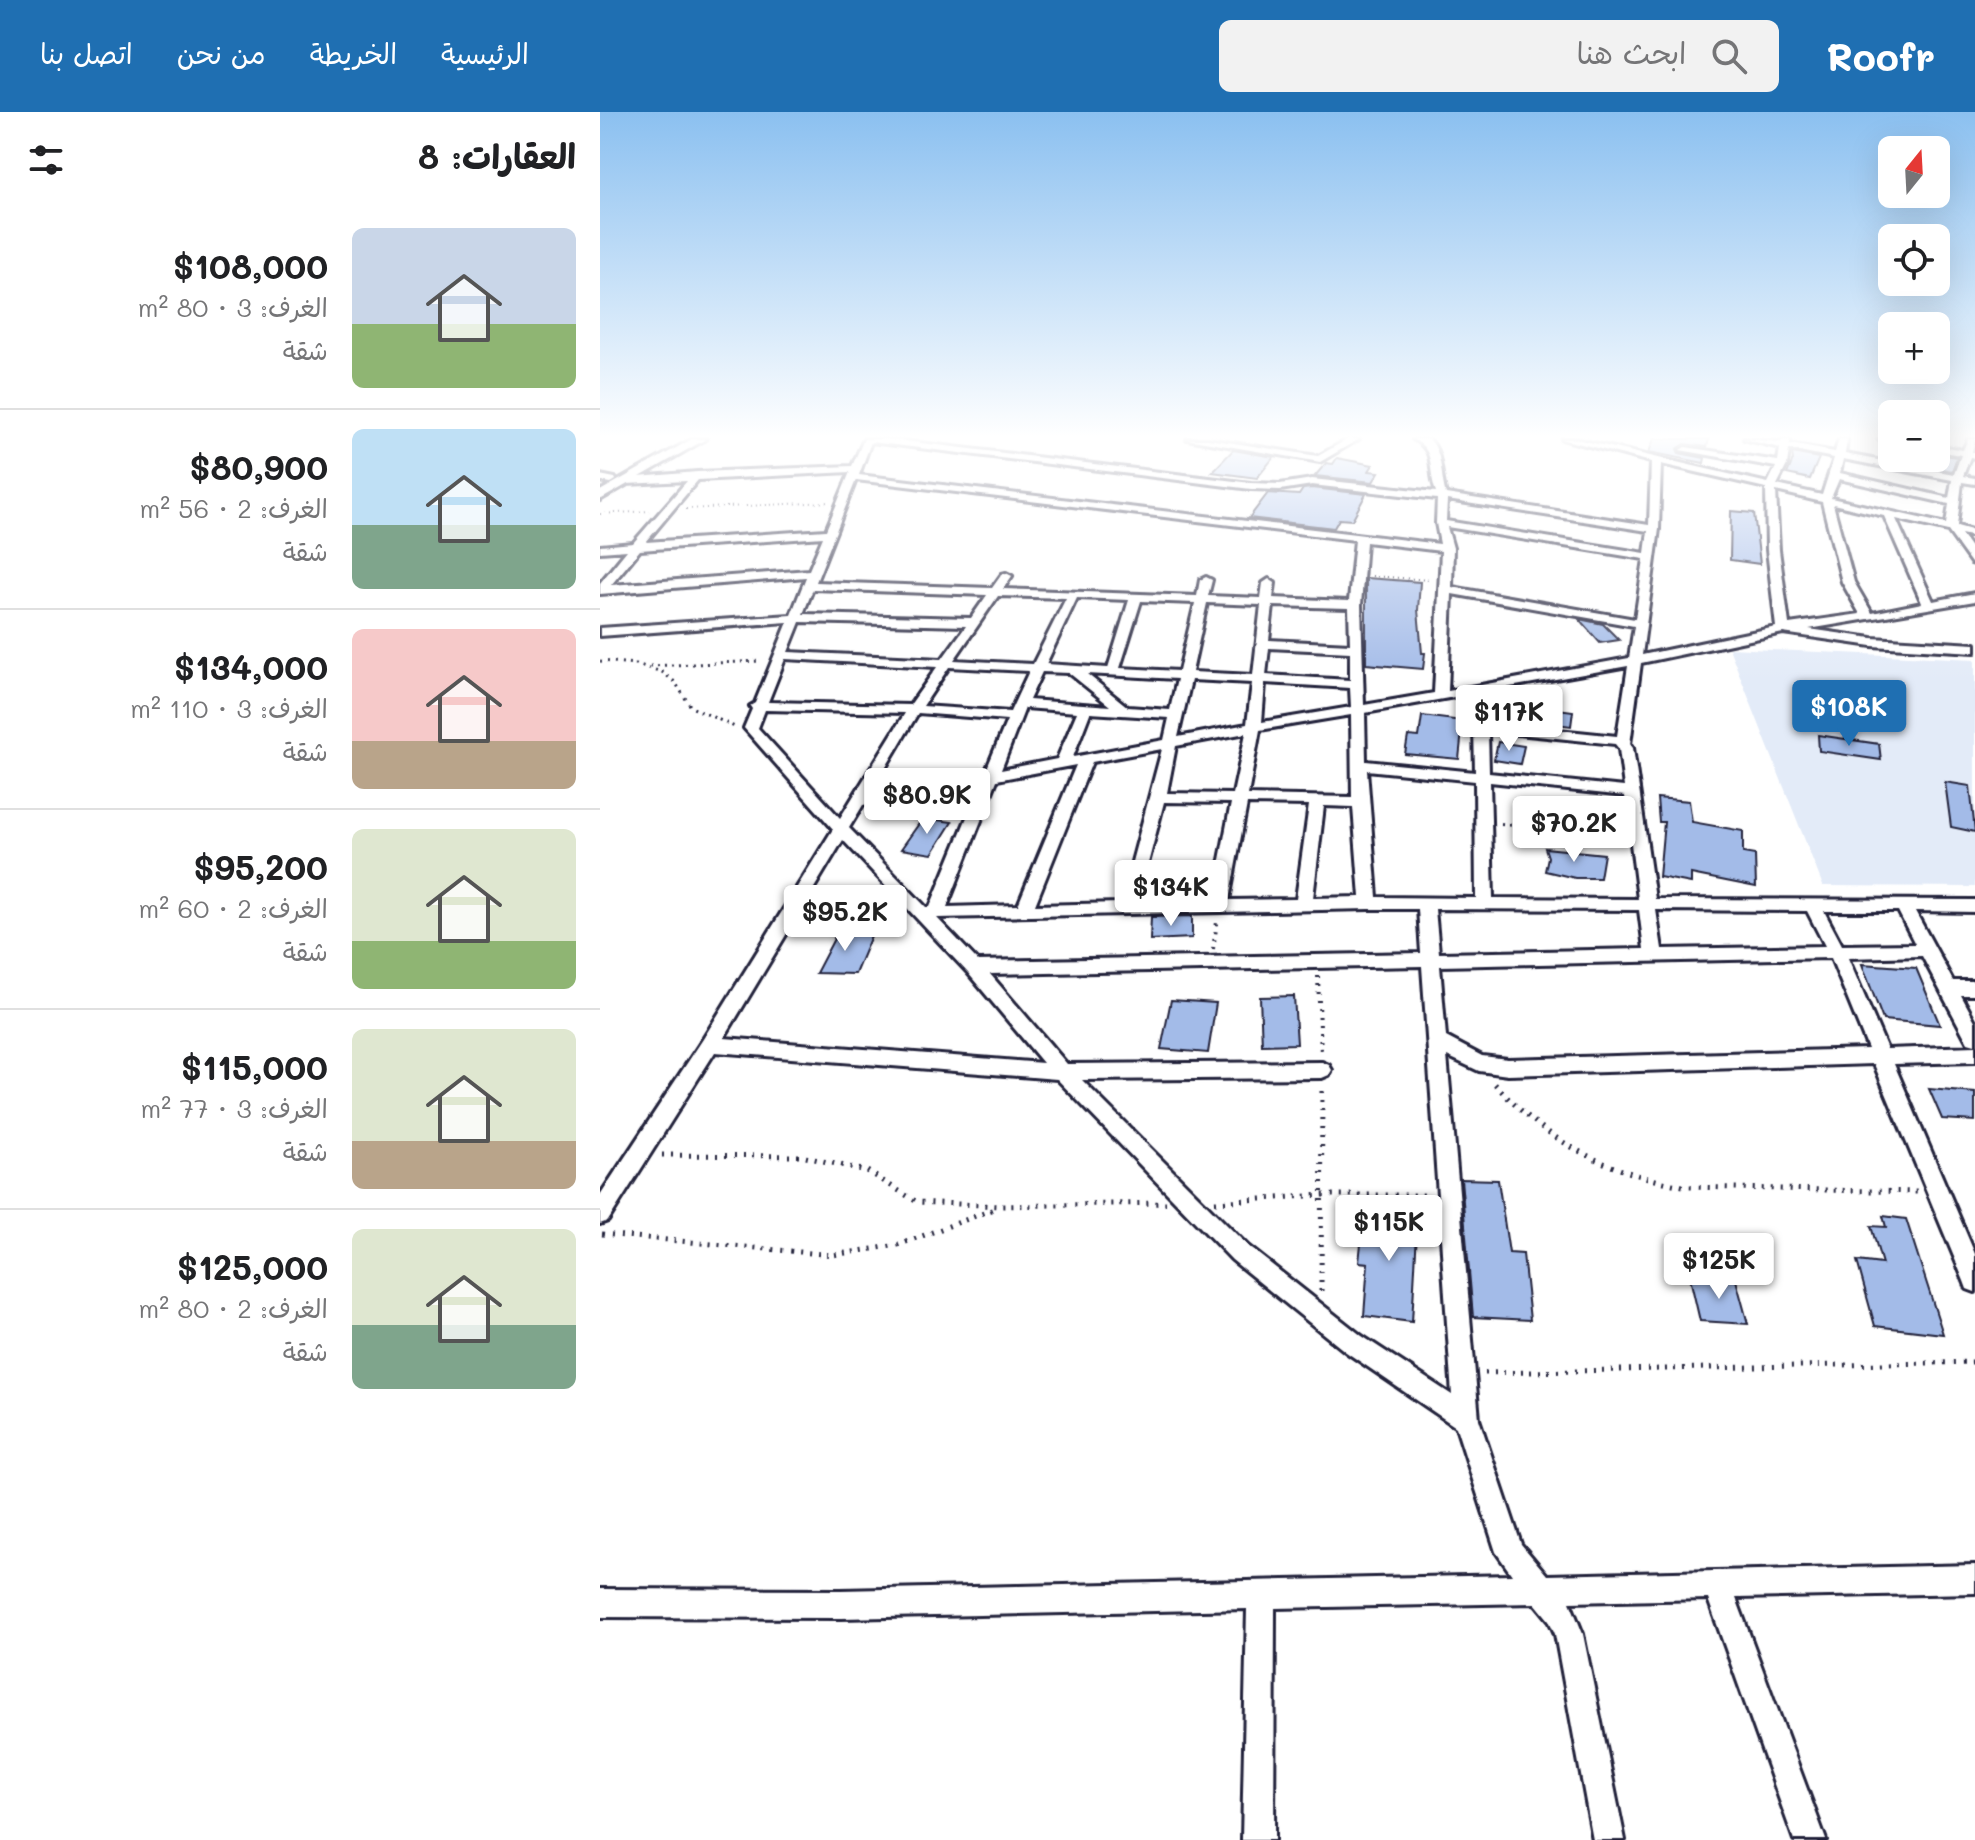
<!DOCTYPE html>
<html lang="ar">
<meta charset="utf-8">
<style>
:root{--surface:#fff;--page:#f2f2f2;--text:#202124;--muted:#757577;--line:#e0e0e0;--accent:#1f6fb2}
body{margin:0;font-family:Mali,"Playpen Sans Arabic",sans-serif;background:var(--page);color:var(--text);direction:rtl;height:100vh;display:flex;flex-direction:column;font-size:30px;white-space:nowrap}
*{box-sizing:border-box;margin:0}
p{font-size:26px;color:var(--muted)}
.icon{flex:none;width:44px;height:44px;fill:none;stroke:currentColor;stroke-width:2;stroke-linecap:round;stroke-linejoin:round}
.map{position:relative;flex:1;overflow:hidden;direction:ltr}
.panel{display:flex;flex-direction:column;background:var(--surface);width:600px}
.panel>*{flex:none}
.needle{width:52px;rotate:18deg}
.fabs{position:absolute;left:1278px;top:24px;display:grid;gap:16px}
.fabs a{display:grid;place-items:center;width:72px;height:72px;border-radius:12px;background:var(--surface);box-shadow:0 8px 32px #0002;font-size:40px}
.price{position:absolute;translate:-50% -68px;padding:0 18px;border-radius:8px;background:#fff;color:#222;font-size:26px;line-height:52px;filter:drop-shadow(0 2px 4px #0008)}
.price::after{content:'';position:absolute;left:50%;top:48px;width:24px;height:18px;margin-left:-12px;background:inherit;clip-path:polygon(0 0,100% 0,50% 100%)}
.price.current{background:var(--accent);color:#fff}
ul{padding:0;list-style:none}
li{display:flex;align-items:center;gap:24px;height:200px;padding:0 24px}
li+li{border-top:2px solid var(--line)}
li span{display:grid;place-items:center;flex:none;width:224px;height:160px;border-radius:12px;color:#555}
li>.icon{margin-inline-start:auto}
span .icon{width:96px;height:96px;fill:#fffc;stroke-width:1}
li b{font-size:34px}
h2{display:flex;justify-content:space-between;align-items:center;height:96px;padding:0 24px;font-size:34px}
header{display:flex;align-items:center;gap:48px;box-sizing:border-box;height:112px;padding:0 40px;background:var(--accent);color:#fff}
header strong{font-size:38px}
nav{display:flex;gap:44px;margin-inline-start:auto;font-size:28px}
.search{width:560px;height:72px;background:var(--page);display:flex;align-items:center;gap:20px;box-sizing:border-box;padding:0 28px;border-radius:12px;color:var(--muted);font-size:30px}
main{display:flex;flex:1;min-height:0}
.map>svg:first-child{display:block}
</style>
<header>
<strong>Roofr</strong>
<div class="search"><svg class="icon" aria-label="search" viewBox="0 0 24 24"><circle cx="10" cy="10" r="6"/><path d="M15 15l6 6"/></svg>ابحث هنا</div>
<nav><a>الرئيسية</a><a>الخريطة</a><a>من نحن</a><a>اتصل بنا</a></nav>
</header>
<main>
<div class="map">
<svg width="1375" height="1728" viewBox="0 0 1375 1728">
<rect width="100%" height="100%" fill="#fff"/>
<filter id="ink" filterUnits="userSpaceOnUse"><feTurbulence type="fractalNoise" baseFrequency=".0125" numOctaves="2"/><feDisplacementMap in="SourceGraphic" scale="16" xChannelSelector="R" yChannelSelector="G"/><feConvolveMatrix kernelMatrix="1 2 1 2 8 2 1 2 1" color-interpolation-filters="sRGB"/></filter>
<g filter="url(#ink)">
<polygon fill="#e3ebf8" points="1129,536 1375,547 1375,775 1223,774"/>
<g fill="#a3bbe8" stroke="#22223b" stroke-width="2">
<polygon points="1054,327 1109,327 1107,335 1085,332 1077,337 1079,341 1105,346 1104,351 1049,340"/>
<polygon points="633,338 674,345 657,366 612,360"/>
<polygon points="1192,341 1219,346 1210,367 1187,362 1193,348"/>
<polygon points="1336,342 1357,345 1352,359 1326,354 1329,346 1336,346"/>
<polygon points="737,346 773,353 769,359 779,360 773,370 715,364 726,351 733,352"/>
<polygon points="712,376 766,382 752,408 739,407 734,416 649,406 668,381 699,383 703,377"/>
<polygon points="1131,399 1154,401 1160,452 1130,448"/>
<polygon points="766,466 820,470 818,498 822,541 825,541 823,557 766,552"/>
<polygon points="979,507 1003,512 1019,528 1000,531"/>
<polygon points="944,595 973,599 971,614 941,610"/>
<polygon points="822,604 863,609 859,647 805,642 808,624 819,625"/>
<polygon points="1218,623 1279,632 1281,648 1219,639"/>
<polygon points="898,630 924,634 920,652 894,648"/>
<polygon points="1345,670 1370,674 1375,720 1351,715"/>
<polygon points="1057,686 1089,689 1092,710 1143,719 1143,741 1155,743 1156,775 1091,762 1091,771 1059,765 1064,710 1059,710"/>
<polygon points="323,706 352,710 332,742 301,737"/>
<polygon points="945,736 1004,742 1000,766 975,766 945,759 948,745"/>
<polygon points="592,804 592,826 550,828 551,805"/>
<polygon points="238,819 273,819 255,862 216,861"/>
<polygon points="1262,852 1316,856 1340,913 1283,908"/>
<polygon points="694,884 697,932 662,933 660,885"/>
<polygon points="571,888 616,891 608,941 561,937"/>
<polygon points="1329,977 1375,981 1375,1009 1342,1007"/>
<polygon points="861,1067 898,1068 909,1141 923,1142 930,1208 873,1205"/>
<polygon points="765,1096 818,1102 812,1210 764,1204 768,1151 759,1150"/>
<polygon points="1283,1104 1306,1107 1343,1222 1275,1214 1257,1149 1282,1152 1271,1114 1286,1115"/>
<polygon points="1090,1166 1136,1168 1148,1212 1100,1209"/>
</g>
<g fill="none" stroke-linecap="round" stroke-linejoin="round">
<defs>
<g id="minor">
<path d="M264,327H288L651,371L680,372L712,367L836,380C827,355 837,340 813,327H829C843,340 840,363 846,382L1049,413L1051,350L962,327H976L1168,371L1176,355L1080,338L1085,335L1178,349L1180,336L1144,327L1181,330L1182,327H1190V332L1235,340L1239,327H1247L1245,342L1354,362L1361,343L1336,339V333L1363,338L1368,327H1375L1372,340H1375V346L1370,345L1363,364L1375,366V372L1362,370L1357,414L1375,419V425L1361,422L1375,441V452L1371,451L1348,419L1296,407L1333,489L1375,481V489L1209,517L1272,526L1375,532V540L1272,534L1183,521L1041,551L1030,632L1033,636L1055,787L1375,788V800L1315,799L1353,869H1375V883H1361L1375,909V933L1368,931L1322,844L1248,846L1287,937L1375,934V950L1294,952L1375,1142V1180L1367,1177L1364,1169L1274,952L908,963L879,959L847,944L879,1307L921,1432L947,1463L1375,1453V1481L1136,1486L1226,1728H1194L1108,1487L970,1490L983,1522L1025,1728H993L955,1522L949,1508L935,1491L675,1496L674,1728H642L647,1497L241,1506L0,1505V1477L241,1478L912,1463L896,1440L856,1315L746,1240L632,1148L457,967L115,940L8,1109L0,1112V1083L103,927L233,717L144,616L152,597L150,594L155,591L188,510L0,524V516L191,503L206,465L0,482V471L27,438L0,440V434L33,431L87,369L26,372L21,369L26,366L97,360L252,354ZM271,330L651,377L680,378L712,373L837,387L836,411L840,432L259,363ZM1189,337L1234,346L1222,383L1177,373L1187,353ZM1243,347L1352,368L1349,386L1240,361ZM1061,352L1166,376L1167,438L1176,515L1042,543L1059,417ZM250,360L226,418L46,430L98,368ZM1239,367L1349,392L1346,412L1231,386ZM256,368L755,428L749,489L673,486L675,471L669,467L663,471L661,486L608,484L612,468L606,465L600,468L597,484L403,477L412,464L406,461L402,462L392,476L216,470ZM1176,379L1222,390L1242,470L1260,502L1189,512L1179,438ZM847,388L1048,419L1045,441L846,409ZM1233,392L1284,404L1322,491L1272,501L1254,470ZM847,415L1044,447L1035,507L852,475L853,436ZM223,425L209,458L11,473L40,438ZM766,430L841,439L834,581L764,593L761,493ZM213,477L387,483L371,506L203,502ZM852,482L1034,514L1029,546L848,579ZM398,484L466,486L433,552L354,548ZM477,486L529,488L508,556L446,552ZM541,489L595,491L579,559L520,556ZM607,491L661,493L653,563L592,560ZM673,494L749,496L750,532L669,528ZM200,510L366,514L342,547L188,540ZM669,536L750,540V568L666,563ZM185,547L337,555L310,593L168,590ZM1028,554L1017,624L881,610L874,614L875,660L766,649L765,601ZM349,555L429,559L410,600L323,594ZM442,560L469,561L510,594L429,588ZM487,562L577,567L570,598L528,595ZM591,568L652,571L647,612L578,625ZM665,571L750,576L751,595L662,610ZM425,596L477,600L457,647L401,658ZM165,598L305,601L240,706L158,616ZM318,601L407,608L385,661L270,682ZM490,601L569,606L564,628L473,645ZM751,603L752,685L648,683L660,618ZM888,619L1015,632L1019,637L1024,675L889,661ZM646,621L633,682L567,681L576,634ZM562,637L521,791L435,793L492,650ZM476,653L418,793L347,795L397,668ZM767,658L875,669L876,786L777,785ZM890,670L1025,684L1038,787L893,786ZM381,671L330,795H326L249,716L263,693ZM564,690L631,691L612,789L538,790ZM647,692L709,693L696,787L629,788ZM724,694L753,695L760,785L713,786ZM243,728L368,861L443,951L124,926ZM769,797H818L821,841L378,849L337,806ZM835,797L1039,798L1044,837L839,841ZM1056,798L1207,799L1225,834L1062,837ZM1224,799H1298L1315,832L1242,833ZM1231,846L1268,937L908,947L882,944L846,925L840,854ZM822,854L852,1283L762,1224L648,1134L482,968L722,966L729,963L732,958L729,953L722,950L467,952L390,862Z"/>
<polygon points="587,327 608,327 718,344 748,327 759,327 720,350"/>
<polygon points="1278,327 1292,327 1292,331 1280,329"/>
<polygon points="0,363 15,366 16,368 11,371 0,369"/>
</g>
<polygon id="tertiary" points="92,327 106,327 0,388 0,379"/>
</defs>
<use href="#minor" stroke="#22223b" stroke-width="6"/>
<use href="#tertiary" stroke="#22223b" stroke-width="6"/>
<g stroke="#22223b" stroke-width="2" stroke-dasharray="1 4" stroke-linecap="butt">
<polyline points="86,397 229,390"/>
<polyline points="0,402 50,399"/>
<polyline points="772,464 831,468"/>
</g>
<g stroke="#22223b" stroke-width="3" stroke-dasharray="2 5" stroke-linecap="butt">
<polyline points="0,549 36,552 62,560 75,570 91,595 137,616"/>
<polyline points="50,554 161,549"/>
</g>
<g stroke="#22223b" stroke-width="4" stroke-dasharray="2 6" stroke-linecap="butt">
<polyline points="901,712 1020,721"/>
<polyline points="613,837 617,810"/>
<polyline points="718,864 721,943"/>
</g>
<g stroke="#22223b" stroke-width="5" stroke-dasharray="2 7" stroke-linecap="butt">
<path d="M895,972C948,1032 1010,1061 1088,1075L1318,1080"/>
<polyline points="62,1043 201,1044 267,1059 317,1090 401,1094 566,1091"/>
<polyline points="615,1090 723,1083 830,1083"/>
<polyline points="2,1122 233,1143 298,1133 397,1096"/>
<polyline points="721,1179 722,975"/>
<polyline points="885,1261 1375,1250"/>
</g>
<use href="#minor" fill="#fff" fill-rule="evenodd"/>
<use href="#tertiary" fill="#fff" fill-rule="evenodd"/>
</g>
</g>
<linearGradient id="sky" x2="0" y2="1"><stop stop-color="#8bc0f0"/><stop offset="0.57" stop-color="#fff"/><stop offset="1" stop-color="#fff" stop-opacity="0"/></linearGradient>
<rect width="1375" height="569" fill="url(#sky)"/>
</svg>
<div class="fabs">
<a><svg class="needle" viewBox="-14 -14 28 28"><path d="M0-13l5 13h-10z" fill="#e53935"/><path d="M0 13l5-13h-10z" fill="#757577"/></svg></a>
<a><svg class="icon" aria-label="locate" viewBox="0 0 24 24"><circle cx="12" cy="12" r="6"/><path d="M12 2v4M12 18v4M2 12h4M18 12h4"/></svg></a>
<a>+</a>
<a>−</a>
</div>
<b class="price current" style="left:1249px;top:636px">$108K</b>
<b class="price" style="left:909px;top:641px">$117K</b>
<b class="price" style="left:327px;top:724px">$80.9K</b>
<b class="price" style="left:974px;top:752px">$70.2K</b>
<b class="price" style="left:571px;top:816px">$134K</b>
<b class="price" style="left:245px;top:841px">$95.2K</b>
<b class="price" style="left:789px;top:1151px">$115K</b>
<b class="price" style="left:1119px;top:1189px">$125K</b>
</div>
<section class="panel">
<h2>العقارات: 8<svg class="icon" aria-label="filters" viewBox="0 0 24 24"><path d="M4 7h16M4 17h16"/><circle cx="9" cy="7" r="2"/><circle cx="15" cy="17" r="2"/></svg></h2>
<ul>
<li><span style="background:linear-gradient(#c9d6e8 60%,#8fb573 0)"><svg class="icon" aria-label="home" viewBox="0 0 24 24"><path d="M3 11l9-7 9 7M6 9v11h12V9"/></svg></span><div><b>$108,000</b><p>الغرف: 3 · 80 m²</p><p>شقة</p></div></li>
<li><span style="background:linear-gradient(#bfe0f5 60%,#7fa58c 0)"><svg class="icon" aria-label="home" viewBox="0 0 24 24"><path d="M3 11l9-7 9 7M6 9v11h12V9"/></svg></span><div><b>$80,900</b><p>الغرف: 2 · 56 m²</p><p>شقة</p></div></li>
<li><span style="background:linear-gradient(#f6c9c9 70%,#b9a48a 0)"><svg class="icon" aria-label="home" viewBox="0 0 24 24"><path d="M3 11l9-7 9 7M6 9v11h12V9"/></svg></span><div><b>$134,000</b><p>الغرف: 3 · 110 m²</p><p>شقة</p></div></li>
<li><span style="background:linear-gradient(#dfe7d0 70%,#8fb573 0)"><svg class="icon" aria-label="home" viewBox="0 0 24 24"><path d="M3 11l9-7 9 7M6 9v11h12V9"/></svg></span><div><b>$95,200</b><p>الغرف: 2 · 60 m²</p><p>شقة</p></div></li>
<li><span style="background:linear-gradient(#dfe7d0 70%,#b9a48a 0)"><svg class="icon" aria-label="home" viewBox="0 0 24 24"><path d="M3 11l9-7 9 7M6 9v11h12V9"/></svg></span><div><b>$115,000</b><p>الغرف: 3 · 77 m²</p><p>شقة</p></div></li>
<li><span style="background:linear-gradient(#dfe7d0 60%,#7fa58c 0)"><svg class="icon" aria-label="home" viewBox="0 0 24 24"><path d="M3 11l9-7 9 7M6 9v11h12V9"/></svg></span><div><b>$125,000</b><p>الغرف: 2 · 80 m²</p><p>شقة</p></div></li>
</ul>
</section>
</main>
